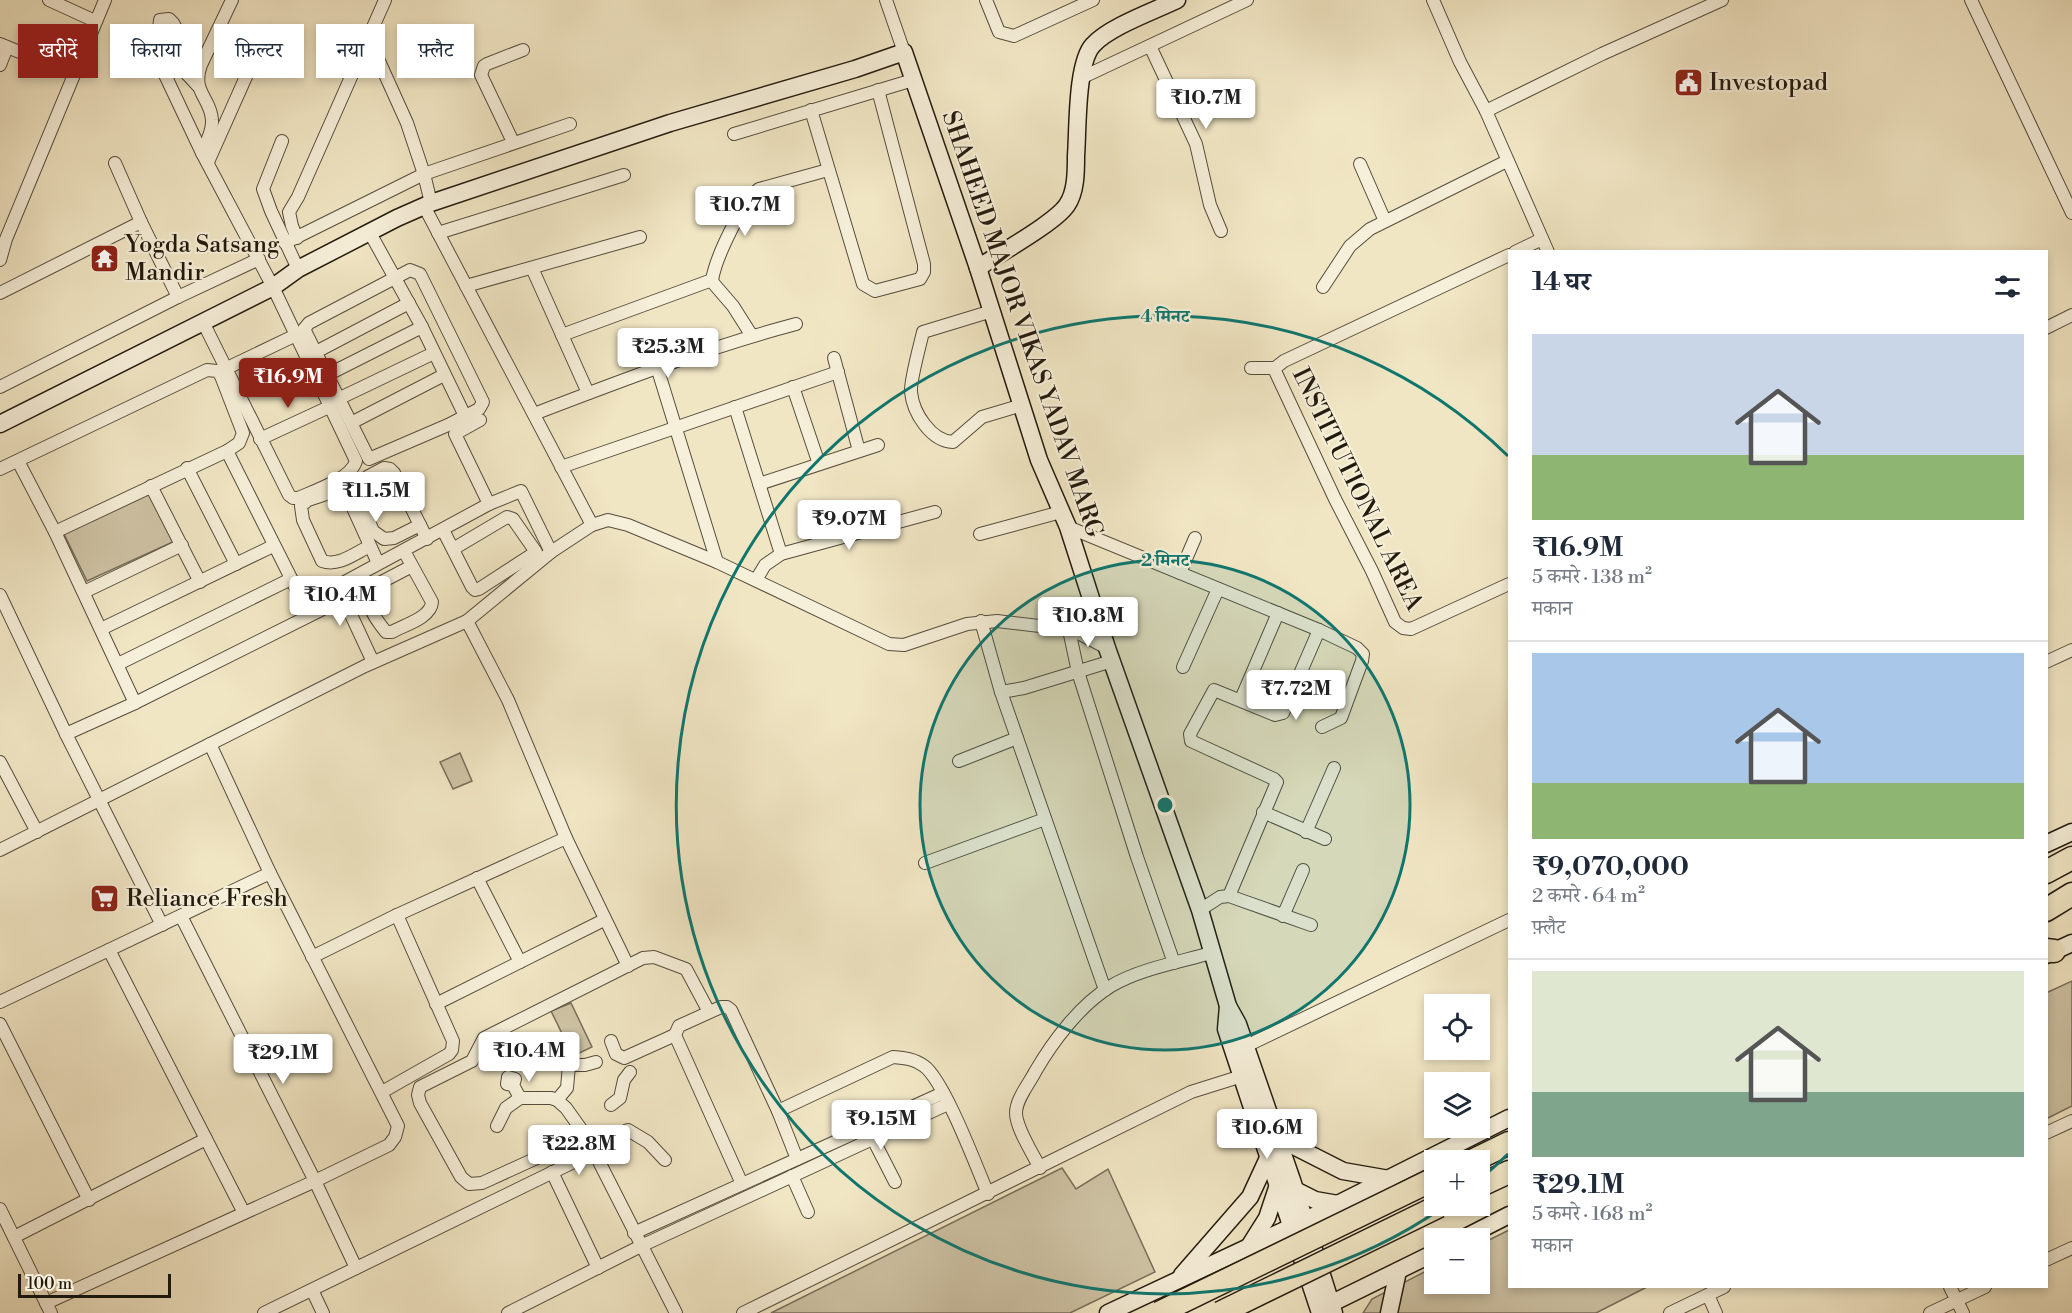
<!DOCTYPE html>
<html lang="hi">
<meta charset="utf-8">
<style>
:root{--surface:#fff;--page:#f2f2f3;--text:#1f2937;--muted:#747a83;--line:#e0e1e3;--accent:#8f2418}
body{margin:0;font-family:"Libre Bodoni","Noto Serif Devanagari",serif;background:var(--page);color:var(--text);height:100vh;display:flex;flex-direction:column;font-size:22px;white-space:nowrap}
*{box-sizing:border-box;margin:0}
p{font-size:20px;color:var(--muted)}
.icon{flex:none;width:33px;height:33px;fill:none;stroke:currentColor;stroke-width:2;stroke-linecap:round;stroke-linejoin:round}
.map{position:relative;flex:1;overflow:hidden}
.details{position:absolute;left:1508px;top:250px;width:540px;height:1038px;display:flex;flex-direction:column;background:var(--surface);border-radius:0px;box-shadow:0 3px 9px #0003}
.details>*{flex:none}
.banner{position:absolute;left:18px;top:24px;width:570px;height:54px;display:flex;gap:12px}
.tools{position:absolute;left:1424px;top:994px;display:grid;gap:12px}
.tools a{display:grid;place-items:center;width:66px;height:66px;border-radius:0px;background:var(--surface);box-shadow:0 3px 9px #0003;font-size:30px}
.scale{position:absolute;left:18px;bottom:15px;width:153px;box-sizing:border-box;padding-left:6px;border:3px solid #231a0e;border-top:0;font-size:16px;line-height:21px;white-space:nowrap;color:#231a0e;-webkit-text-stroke:4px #f6efd9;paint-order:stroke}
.price{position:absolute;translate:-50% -51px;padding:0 14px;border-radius:6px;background:#fff;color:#222;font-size:20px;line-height:39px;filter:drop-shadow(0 2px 3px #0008)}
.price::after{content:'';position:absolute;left:50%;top:36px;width:18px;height:14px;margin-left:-9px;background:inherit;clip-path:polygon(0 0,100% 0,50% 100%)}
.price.selected{background:var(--accent);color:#fff}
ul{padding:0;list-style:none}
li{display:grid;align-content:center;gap:12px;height:318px;padding:0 24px}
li+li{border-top:2px solid var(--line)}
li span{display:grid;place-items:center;height:186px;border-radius:0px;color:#555}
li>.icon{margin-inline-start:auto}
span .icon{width:108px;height:108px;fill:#fffc;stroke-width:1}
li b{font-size:26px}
h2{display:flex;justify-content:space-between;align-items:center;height:72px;padding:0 24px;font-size:26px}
.chip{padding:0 21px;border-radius:0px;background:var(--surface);box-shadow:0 3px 9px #0003;font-size:21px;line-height:54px}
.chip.selected{background:var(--accent);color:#fff}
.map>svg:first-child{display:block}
</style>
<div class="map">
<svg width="2072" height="1313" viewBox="0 0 2072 1313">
<rect width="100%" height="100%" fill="#f1e6c4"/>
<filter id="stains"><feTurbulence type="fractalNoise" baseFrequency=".00333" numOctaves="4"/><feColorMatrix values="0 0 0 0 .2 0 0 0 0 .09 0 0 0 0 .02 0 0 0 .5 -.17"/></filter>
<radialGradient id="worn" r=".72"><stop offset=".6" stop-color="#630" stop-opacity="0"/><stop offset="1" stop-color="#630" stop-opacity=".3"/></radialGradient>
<g fill="#cec3a5" stroke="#786e5a" stroke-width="1.5">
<polygon points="150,492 175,541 87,581 64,534"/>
<polygon points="460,753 472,781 453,789 440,762"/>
<polygon points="2072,981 2072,1106 2046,1119 2046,993"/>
<polygon points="571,1003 592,1047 573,1056 551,1011"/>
<polygon points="1062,1168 1076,1189 1108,1169 1155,1272 1070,1313 771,1313"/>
<polygon points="1509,1230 1509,1287 1647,1287 1596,1313 1363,1313 1372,1299 1434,1267 1434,1284 1479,1284 1479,1245"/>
</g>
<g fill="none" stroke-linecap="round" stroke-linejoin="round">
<defs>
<g id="street">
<polyline points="49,0 95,21"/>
<polyline points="886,0 904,52"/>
<polyline points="986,0 999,32 1014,36 1093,0"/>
<polyline points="1433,0 1460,62 1486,111 1548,252"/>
<polyline points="1971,0 2072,213"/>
<path d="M144,37L158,60L202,153L273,287L356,461C351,479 314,491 298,498H293L289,495L203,322"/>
<polyline points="369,39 407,123 424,174 431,203"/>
<polyline points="0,44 73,74"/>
<polyline points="1150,46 1196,144 1210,205 1221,231"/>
<polyline points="0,65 7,47"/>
<polyline points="1081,78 1247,0"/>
<polyline points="198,86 185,72 159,28 160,20 169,19 173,23 199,70"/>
<polyline points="811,110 863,284 875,291 920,279 924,272 924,264 878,90"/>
<polyline points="1486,111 1602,54 1722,0"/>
<polyline points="734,134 913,80"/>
<polyline points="282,141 263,189 271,211 298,269"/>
<polyline points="513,142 481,75 484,66 487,64 523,50"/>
<path d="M202,153C206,143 213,131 212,120C211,98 191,92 201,65L232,0"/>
<polyline points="208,162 261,43"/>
<polyline points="115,163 141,222 178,297"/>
<polyline points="1360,164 1385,221"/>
<polyline points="424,206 592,525"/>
<polyline points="370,233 422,327 465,416"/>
<polyline points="438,233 624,175"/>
<polyline points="297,238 292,226 289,212 298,197 385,0"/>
<polyline points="285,243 424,174 570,124"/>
<polyline points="1515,252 1542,239"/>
<polyline points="1509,255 1284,361 1275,368 1276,373 1335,499 1372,571 1395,622 1403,628 1411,629 1509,584"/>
<polyline points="0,260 6,239 105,0"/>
<polyline points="532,268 588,393"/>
<polygon points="410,270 420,274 483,402 479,409 448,425 369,459 304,329 309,323"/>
<polyline points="466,286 640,237"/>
<polyline points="1323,287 1350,246 1370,229 1507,161"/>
<polyline points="0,293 141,222"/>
<path d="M992,311L923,332C920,345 910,381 911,392C913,413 931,441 953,442L982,417L1022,405"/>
<polyline points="2046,328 2072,315"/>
<polyline points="562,335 712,280"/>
<path d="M752,336L733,306L714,284L712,280C716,257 741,204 759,189L828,170"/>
<polyline points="316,352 409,303"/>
<polyline points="834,358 859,451"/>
<polyline points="657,367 717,562"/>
<polyline points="1251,368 1275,368"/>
<polyline points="225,369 296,335"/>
<polyline points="327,375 422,327"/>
<polyline points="0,387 178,297 259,259"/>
<polyline points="793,387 819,464"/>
<polyline points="338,399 434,353"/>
<polyline points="735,407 781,554"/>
<path d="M534,414C620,381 706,348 796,324"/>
<polyline points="480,420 455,434 489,504"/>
<polyline points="351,423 444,375"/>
<polyline points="260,439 329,407"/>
<polyline points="227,451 309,614"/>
<polyline points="18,461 55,532 135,703"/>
<polyline points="561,467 838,372"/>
<polyline points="187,468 236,564"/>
<polyline points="0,469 207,370 217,371 221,376 243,433 239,443 227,451 55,532"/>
<polyline points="367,477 384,468 390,469 394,473 427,539"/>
<polyline points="759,484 878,445"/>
<polyline points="151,486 200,582"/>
<polyline points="356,491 373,531 384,539 394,538 420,525"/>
<polyline points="1068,527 1319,630 1357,648 1363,654 1362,661 1341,718 1322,727"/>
<polyline points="443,530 472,587 475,590 479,589 536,552 513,519 507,517 453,549"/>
<polyline points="980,534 1061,512"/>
<path d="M370,546C355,553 339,567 322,561L303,520L301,506L308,500L341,489L348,497L378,563"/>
<path d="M404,551L432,602C431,618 404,625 392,632H386C377,621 362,601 370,588L412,566"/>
<polyline points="1180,573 1195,538"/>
<polyline points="756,580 765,565 781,554 935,512"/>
<polyline points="84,592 182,545"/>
<polyline points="0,595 66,734 162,925"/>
<polyline points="467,621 508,700 566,838 628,966"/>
<polyline points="981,621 1001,692 1105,990"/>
<polyline points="101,629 273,546"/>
<polyline points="1069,630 1078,672 1137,857 1174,963"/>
<polyline points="373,662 340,591 343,583 489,504 521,491 551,552"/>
<polyline points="2046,662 2072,650"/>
<polyline points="118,664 291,579"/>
<polyline points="1183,667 1218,589"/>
<polyline points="1001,692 1024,688 1112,661"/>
<polyline points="1241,699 1278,613"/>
<polyline points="66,734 135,703 343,599"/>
<polyline points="959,761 1017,738"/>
<polyline points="0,762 37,832"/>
<polyline points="1263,812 1325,839"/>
<polyline points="1306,832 1334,768"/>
<polyline points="0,850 365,666 467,621 551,552 592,525 608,520 628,525 717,562 889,644 904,645 967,624 997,621 1065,629 1078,633 1107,648"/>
<polyline points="925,863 1045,819"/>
<polyline points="477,878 520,962"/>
<polyline points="1229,896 1277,782 1274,779 1191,741 1190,734 1214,690 1275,715 1283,713 1319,630"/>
<polyline points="1200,910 1220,897 1229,896 1311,925"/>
<polyline points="181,916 315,1181 356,1268"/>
<polyline points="1283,916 1303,870"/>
<polyline points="109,950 244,1213"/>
<polyline points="312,957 397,915 566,838"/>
<polyline points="0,1002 270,873"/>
<polyline points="436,1004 604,920"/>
<polyline points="0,1024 89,1200"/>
<polyline points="611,1041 616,1054 624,1058 675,1035"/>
<polyline points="1246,1046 1509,920"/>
<polyline points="513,1085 507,1084 508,1077 515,1079 513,1085 520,1098"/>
<polyline points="382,1092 449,1054 452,1050 453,1041 397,915"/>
<polyline points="557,1100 567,1088 569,1065 585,1065 596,1062"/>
<polyline points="611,1105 620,1098 624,1080 630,1072"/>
<path d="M778,1111L893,1057C905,1058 915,1059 924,1066C944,1080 977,1168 988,1194"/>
<polyline points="497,1126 506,1108 520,1098 551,1098 557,1100 566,1108 586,1136 676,1313"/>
<polyline points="2046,1133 2072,1121"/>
<polyline points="873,1139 895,1182"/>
<polyline points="591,1146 628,1130 648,1142 665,1160"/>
<polyline points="581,1158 570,1146 563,1146 482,1183 469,1184 461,1177 420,1103 418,1095 420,1087 472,1061 484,1038 643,958 654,957 686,969 709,1012"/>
<path d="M1040,1168C1033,1154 1016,1128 1016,1113C1016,1099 1029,1084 1035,1072C1053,1041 1080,1005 1111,986C1139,969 1180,962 1211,953"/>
<polyline points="552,1172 598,1268"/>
<polyline points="792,1176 808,1212"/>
<polyline points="742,1184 675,1035 679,1026 721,1007 727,1007 731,1010 778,1111 797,1159"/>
<polyline points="0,1209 51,1313"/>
<polyline points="634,1233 943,1093"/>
<polyline points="14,1237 206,1139"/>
<polyline points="2046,1260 2072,1248"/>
<polyline points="1950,1287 1963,1313"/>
<polyline points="312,1290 323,1313"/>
<polyline points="1708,1295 1716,1313"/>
<polyline points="46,1303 315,1181 389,1145 395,1137 398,1126 270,873 210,744"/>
<polyline points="264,1313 594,1152"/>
<polyline points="508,1313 641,1246 948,1104"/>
<polyline points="743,1313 1191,1092 1242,1076"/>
<polyline points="1670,1313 1724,1287"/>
<polyline points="1930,1313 1985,1287"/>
</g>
<g id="secondary">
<path d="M978,268C998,254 1055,223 1067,205C1076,192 1076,172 1076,156C1078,131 1076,63 1093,45C1109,27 1154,11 1177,0"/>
<polyline points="0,424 273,287 298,269 397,218 431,203 670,123 855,69 904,52 978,268 1039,460 1068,527 1107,648 1200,910 1228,1006 1238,1024 1292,1180 1334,1313"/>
<polyline points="2046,844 2072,832"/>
<polyline points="2046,955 2072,943"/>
<polyline points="1228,1006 1226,1029 1320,1313"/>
<polyline points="1278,1138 1343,1171 1389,1179"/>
<polyline points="1295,1190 1315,1200 1338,1204"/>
<polyline points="1462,1239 1509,1215"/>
<polyline points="1250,1245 1267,1218 1277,1188"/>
<polyline points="1182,1275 1250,1197 1268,1158"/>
<polyline points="1322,1308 1434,1253"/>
<polyline points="1108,1313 1304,1221 1509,1118"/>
<polyline points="1389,1313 1398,1271"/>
</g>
<g id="highway">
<polyline points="2046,872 2072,858"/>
<polyline points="2046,910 2072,894"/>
<polyline points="2046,950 2054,951"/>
<polyline points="1472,1161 1509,1143"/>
<polyline points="1479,1186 1509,1172"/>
</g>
</defs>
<use href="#street" stroke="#564d3c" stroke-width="14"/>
<use href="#secondary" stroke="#231a0e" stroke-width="19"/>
<use href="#highway" stroke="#231a0e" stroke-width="25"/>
<use href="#street" stroke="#f6efd9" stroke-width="12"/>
<use href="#secondary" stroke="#f6efd9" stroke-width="16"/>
<use href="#highway" stroke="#f1e6c4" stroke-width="22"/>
<defs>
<g id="highway-bridge">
<polyline points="1159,1313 1434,1179"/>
<polyline points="1220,1313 1439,1206"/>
</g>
</defs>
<use href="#highway-bridge" stroke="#231a0e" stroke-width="25" stroke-linecap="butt"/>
<use href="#highway-bridge" stroke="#f1e6c4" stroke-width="22"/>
</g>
<circle cx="1165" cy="805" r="245" fill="#0f766e" fill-opacity=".12"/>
<g fill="none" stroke="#0f766e" stroke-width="3">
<circle cx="1165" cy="805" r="245"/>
<path d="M1508 1154A489 489 0 0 1 1479 1180M1442 1208A489 489 0 1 1 1508 456"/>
</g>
<defs>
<symbol id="civic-square" viewBox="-11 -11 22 22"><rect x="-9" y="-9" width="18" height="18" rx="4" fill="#8f2418" stroke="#f6efd9"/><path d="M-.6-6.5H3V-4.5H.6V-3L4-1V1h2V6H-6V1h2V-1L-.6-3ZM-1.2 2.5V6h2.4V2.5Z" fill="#fff"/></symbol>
<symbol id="temple-square" viewBox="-11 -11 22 22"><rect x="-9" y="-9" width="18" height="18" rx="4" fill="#8f2418" stroke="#f6efd9"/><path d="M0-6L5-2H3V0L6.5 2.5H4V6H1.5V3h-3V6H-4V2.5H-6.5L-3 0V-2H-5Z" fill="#fff"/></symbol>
<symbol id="supermarket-square" viewBox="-11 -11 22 22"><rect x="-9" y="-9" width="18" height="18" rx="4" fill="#8f2418" stroke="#f6efd9"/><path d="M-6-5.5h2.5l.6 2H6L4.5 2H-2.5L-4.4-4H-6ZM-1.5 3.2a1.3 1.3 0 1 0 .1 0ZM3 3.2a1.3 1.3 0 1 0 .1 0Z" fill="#fff"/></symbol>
</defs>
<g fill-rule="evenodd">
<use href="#civic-square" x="1672" y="66" width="33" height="33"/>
<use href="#temple-square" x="88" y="242" width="33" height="33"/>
<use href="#supermarket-square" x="88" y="882" width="33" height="33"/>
</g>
<g text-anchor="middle" stroke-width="4.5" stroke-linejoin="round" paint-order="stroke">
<g font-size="24" fill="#231a0e" stroke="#f6efd9" text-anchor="start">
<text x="1709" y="90">Investopad</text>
<text x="125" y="252">Yogda Satsang<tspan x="125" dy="28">Mandir</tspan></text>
<text x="126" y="906">Reliance Fresh</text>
</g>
<g font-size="24" fill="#231a0e" stroke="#f6efd9">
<text transform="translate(1023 324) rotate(71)" y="8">SHAHEED MAJOR VIKAS YADAV MARG</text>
<text transform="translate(1358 489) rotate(64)" y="8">INSTITUTIONAL AREA</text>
</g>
</g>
<circle cx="1165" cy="805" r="9" fill="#0f766e" stroke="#f6efd9" stroke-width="3"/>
<g font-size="18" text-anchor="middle" font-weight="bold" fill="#0f766e" stroke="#f6efd9" stroke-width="4.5" stroke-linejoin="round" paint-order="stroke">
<text x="1165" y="322">4 मिनट</text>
<text x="1165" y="566">2 मिनट</text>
</g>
<rect width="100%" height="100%" filter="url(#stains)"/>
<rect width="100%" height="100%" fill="url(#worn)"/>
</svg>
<div class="tools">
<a><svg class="icon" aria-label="locate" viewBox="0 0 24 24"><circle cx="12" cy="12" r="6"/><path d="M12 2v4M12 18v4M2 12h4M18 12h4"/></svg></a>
<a><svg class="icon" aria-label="layers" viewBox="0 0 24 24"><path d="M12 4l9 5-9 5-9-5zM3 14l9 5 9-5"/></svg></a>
<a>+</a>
<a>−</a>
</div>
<div class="scale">100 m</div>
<b class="price" style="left:1206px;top:130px">₹10.7M</b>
<b class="price" style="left:745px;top:237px">₹10.7M</b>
<b class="price" style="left:668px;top:379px">₹25.3M</b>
<b class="price selected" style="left:288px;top:409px">₹16.9M</b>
<b class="price" style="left:376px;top:523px">₹11.5M</b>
<b class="price" style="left:849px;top:551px">₹9.07M</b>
<b class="price" style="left:340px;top:627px">₹10.4M</b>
<b class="price" style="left:1088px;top:648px">₹10.8M</b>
<b class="price" style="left:1296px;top:721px">₹7.72M</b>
<b class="price" style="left:529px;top:1083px">₹10.4M</b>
<b class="price" style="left:283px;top:1085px">₹29.1M</b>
<b class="price" style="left:881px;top:1151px">₹9.15M</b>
<b class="price" style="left:1267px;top:1160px">₹10.6M</b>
<b class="price" style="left:579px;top:1176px">₹22.8M</b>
<div class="banner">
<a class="chip selected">खरीदें</a>
<a class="chip">किराया</a>
<a class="chip">फ़िल्टर</a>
<a class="chip">नया</a>
<a class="chip">फ़्लैट</a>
</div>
<section class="details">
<h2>14 घर<svg class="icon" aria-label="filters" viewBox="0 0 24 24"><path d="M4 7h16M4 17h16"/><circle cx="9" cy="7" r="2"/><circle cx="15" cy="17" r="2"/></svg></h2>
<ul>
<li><span style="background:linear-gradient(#c9d6e8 65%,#8fb573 0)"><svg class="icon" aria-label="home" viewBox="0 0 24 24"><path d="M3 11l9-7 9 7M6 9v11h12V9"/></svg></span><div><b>₹16.9M</b><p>5 कमरे · 138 m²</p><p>मकान</p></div></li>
<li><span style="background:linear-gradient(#a9c7e8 70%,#8fb573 0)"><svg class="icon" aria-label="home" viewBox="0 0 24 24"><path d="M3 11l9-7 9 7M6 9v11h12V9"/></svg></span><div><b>₹9,070,000</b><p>2 कमरे · 64 m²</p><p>फ़्लैट</p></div></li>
<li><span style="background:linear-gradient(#dfe7d0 65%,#7fa58c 0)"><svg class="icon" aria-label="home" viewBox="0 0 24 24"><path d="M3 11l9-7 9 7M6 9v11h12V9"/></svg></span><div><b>₹29.1M</b><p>5 कमरे · 168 m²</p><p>मकान</p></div></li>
</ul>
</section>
</div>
